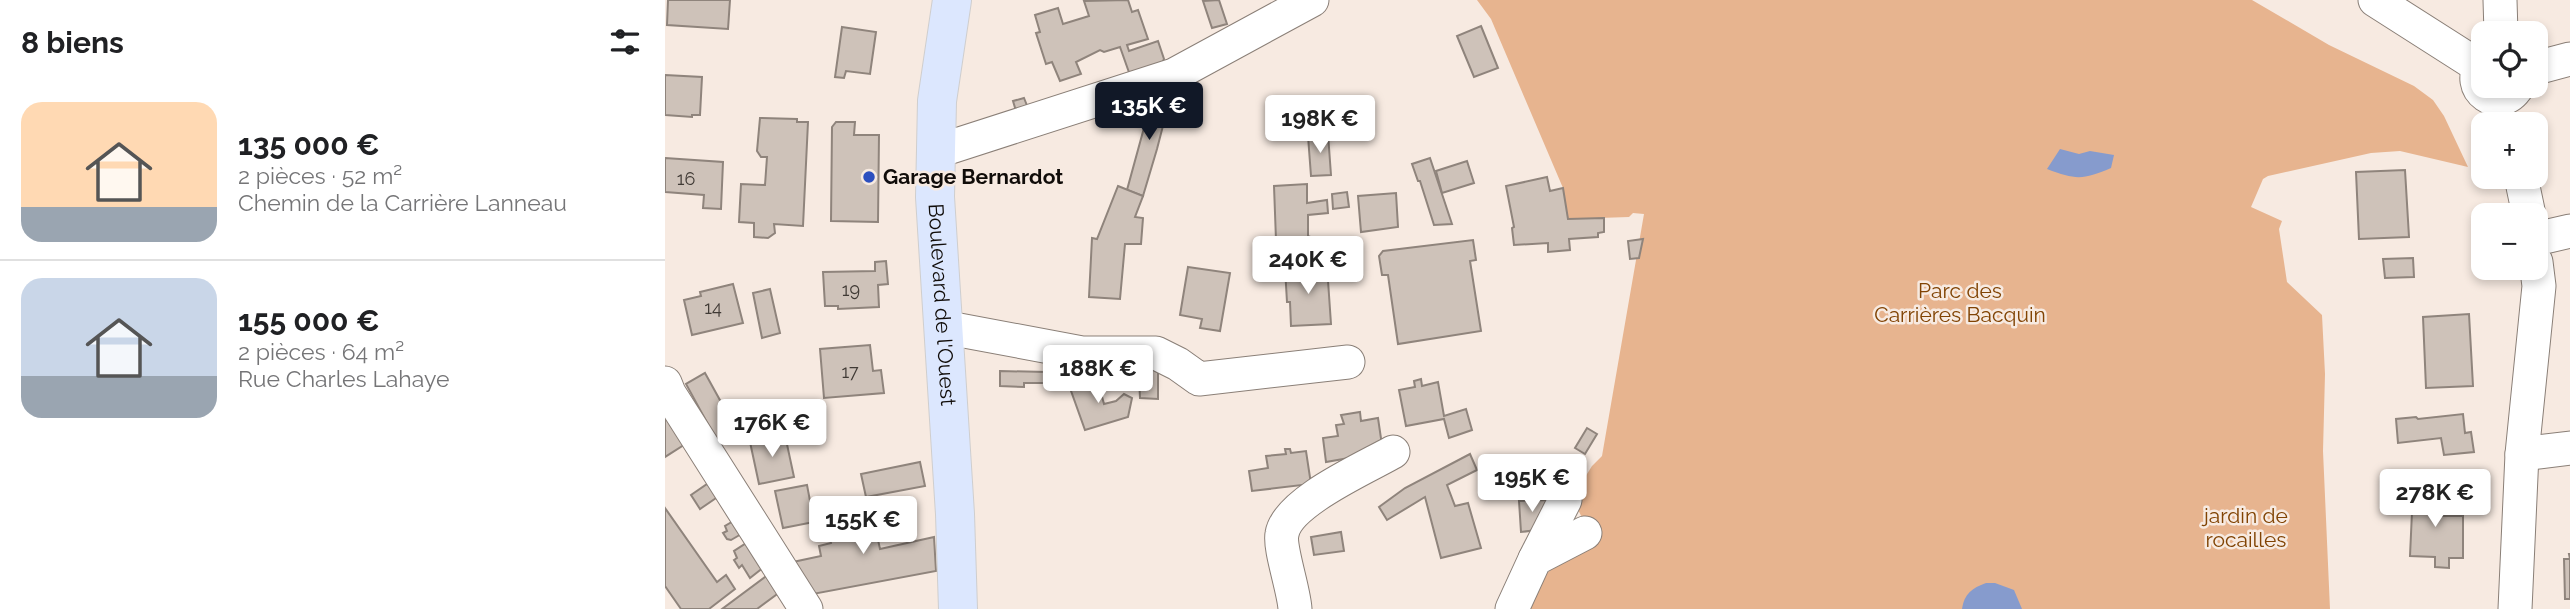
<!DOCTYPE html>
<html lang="fr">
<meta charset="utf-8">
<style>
:root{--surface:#fff;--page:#f6f6f6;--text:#202124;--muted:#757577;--line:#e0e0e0;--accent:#111827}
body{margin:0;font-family:Raleway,sans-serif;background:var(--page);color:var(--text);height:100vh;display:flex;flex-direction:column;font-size:26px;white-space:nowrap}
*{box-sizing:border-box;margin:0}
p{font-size:23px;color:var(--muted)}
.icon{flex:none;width:38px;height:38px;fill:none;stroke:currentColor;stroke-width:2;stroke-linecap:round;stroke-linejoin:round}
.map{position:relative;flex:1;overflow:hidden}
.drawer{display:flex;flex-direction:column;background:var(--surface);width:665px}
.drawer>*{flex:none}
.controls{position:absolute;left:1806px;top:21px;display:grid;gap:14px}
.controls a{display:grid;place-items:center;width:77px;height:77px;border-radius:14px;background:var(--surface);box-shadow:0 4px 10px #0003;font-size:35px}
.price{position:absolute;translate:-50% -60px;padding:0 16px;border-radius:7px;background:#fff;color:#222;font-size:23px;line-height:46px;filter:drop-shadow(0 2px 4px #0008)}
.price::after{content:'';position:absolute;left:50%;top:42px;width:21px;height:16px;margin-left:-10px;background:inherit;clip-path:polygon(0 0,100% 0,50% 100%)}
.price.selected{background:var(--accent);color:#fff}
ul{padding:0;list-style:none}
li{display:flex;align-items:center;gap:21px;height:175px;padding:0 21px}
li+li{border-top:2px solid var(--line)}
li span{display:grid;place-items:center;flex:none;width:196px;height:140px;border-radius:21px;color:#555}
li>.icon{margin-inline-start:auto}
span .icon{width:84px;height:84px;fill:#fffc;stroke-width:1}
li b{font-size:30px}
h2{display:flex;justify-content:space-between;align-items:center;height:84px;padding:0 21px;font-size:30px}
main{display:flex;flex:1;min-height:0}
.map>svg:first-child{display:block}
</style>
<main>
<section class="drawer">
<h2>8 biens<svg class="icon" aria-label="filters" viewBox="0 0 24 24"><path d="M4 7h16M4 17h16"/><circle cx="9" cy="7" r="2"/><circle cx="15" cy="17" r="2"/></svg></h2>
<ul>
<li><span style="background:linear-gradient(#ffd9b3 75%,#9aa5b1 0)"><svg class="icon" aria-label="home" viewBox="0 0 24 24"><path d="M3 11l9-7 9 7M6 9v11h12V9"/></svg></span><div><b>135 000 €</b><p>2 pièces · 52 m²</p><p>Chemin de la Carrière Lanneau</p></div></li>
<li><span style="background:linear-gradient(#c9d6e8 70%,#9aa5b1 0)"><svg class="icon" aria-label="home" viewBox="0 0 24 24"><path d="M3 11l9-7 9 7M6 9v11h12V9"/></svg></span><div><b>155 000 €</b><p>2 pièces · 64 m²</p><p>Rue Charles Lahaye</p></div></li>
</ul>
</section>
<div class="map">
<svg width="1905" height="609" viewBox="0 0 1905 609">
<rect width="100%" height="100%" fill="#f7eae1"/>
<polygon fill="#e7b48f" points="812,0 1587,0 1664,45 1749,86 1768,100 1779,116 1803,167 1735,151 1706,153 1603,176 1598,179 1586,207 1617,221 1614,229 1622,282 1657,315 1660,374 1658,451 1665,609 862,609 881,574 889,567 931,545 907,498 927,466 937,456 979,214 968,213 964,217 903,219 898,188 826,19"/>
<g fill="#869bcd">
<path d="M1395,149L1414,154L1425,151L1449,155L1446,168C1418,180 1411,180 1382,169Z"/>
<path d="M1321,583H1330L1349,590L1357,609H1297C1299,594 1307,588 1321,583Z"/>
</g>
<g fill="#cec2b9" stroke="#8f847c" stroke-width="2">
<polygon points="3,0 65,0 63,29 2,25"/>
<polygon points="463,0 467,12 473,10 483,39 462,45 464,51 493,41 499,59 495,68 466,78 455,47 439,52 435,50 411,62 416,74 395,81 387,62 381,64 371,33 375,32 370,15 393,8 398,24 424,16 419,1"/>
<polygon points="554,0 562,24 547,28 538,1"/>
<polygon points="816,26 833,68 809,77 792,36"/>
<polygon points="177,27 211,32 205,74 181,71 179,78 170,77"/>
<polygon points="0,75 37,77 35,115 27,115 27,117 0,115"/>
<polygon points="508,87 492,149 478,196 462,190 488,95"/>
<polygon points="359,98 363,108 351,111 348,101"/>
<polygon points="95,118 132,119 132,122 143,122 138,226 109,224 110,233 103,238 89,237 89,223 74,222 76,184 100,185 102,157 96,157 92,151"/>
<polygon points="171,122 190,122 189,135 214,135 213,222 166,221 167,127"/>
<polygon points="663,134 666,175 646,176 643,136"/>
<polygon points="0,158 58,162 56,209 38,208 39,195 0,192"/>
<polygon points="765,158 787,224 769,225 755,181 753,181 747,164"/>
<polygon points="802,161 809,183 777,193 771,171"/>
<polygon points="1740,170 1744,237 1694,239 1691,172"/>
<polygon points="882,177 885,191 898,188 903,219 939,218 939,232 933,233 933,237 904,239 905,250 883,252 883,243 849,245 847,228 849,227 841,186"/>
<polygon points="642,184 642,203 662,200 663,213 643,215 643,236 655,241 646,250 602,252 601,241 611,240 609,186"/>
<polygon points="453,186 478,196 470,217 478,218 476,244 460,244 455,299 424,297 427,238 432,239"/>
<polygon points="682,192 684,207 668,209 667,194"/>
<polygon points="731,193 733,227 696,232 693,196"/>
<polygon points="978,239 974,258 965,259 963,241"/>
<polygon points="808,240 811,260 805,261 816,331 733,344 723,275 717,275 714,256 718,251"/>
<polygon points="1748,258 1749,277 1720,278 1718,259"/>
<polygon points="221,261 223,284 213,285 214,307 173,309 173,306 160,306 158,272 210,271 210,262"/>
<polygon points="662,266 666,324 626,326 625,302 622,302 620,268"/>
<polygon points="523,267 565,273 555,331 535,328 537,319 515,315"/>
<polygon points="68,284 78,323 27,335 19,300 36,296 35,292"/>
<polygon points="105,289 115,333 97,338 88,293"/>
<polygon points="1804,314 1808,386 1761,388 1758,317"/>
<polygon points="205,345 208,371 216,370 219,393 159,398 155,349"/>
<polygon points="466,364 493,364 493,399 475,398 474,377 466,376"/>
<polygon points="335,371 381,372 380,383 359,383 359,387 335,386"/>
<polygon points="40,373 61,411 90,405 91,411 103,408 109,428 51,439 21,384"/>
<polygon points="432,378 439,404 451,401 459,394 467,398 463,417 420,430 405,388"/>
<polygon points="756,379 757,386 773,382 779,416 801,409 807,430 784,438 779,419 741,426 734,390 750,387 749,381"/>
<polygon points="0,409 22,443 0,457"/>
<polygon points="695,412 696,421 713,418 718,452 661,462 658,438 673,436 671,425 679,424 676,415"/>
<polygon points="1798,414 1800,433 1806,432 1809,452 1779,455 1776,438 1733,443 1731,419 1751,417 1753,419"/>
<polygon points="922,428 932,434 920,454 910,448"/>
<polygon points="120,435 129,477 94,484 85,442"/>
<polygon points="620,449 625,449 626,453 641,451 646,484 587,491 584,471 603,468 601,456 621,454"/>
<polygon points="805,454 812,470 782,485 790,506 803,503 816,548 776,558 760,497 722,520 714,507 740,488"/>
<polygon points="255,462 260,486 201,497 196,474"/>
<polygon points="45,482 54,496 35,509 26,495"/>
<polygon points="142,485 149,522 118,528 110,491"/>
<polygon points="1748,490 1777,490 1777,516 1798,516 1798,558 1784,558 1784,568 1770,567 1770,557 1745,556"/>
<polygon points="885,500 872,530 856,532 854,501"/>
<polygon points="205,503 215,549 269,537 271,571 148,594 128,562 156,556 154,546 166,543 162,523 183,519 180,508"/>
<polygon points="0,508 52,582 61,575 70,589 44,609 16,609 0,586"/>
<polygon points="70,520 78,533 66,540 62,539 58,533 62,531 60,526"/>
<polygon points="676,532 679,551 649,555 646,537"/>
<polygon points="83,542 99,567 85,578 77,565 74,568 69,560 72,558 69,551"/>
<polygon points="1904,554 1905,554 1905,599 1900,599 1899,559 1905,559"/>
<polygon points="104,574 115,592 92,609 57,609"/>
</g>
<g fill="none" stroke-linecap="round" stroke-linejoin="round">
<defs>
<g id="minor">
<polyline points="1710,0 1815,67"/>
<polyline points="1835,0 1836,33"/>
<path d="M1818,63C1797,88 1835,116 1853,86"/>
<polyline points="1871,68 1905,59"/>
<polyline points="270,152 509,75 647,0"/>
<polyline points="1856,177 1864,215"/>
<polyline points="1871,239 1905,231"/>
<polyline points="278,327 417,353 491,353 513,364 534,379 683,362"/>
<polyline points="0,383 4,393 141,609"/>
<polyline points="1857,454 1905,448"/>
<polyline points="870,559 900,500"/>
<path d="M630,609C629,590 614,548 617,534C622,502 700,468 728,452"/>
<polyline points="847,609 870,559 920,533"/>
<polyline points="1850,609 1857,454 1874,286 1871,262"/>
</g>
<g id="major">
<path id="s1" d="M287,0L272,101L270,197L290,514L293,609"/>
</g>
</defs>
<use href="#minor" stroke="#8a7f77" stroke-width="35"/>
<use href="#major" stroke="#cfcece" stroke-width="40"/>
<use href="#minor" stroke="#fff" stroke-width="33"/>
<use href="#major" stroke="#dce7fe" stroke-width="38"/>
</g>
<circle fill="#2c4fbf" stroke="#f7eae1" stroke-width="2.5" cx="204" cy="177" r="7"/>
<g text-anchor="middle" stroke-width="5" stroke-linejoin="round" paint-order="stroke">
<g font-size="18" fill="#403a35">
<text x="21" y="185">16</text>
<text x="186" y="296">19</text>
<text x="48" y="314">14</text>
<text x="185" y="378">17</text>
</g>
<g font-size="21" font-weight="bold" fill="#100c09" stroke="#f7eae1" text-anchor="start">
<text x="218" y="184">Garage Bernardot</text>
</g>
<g font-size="21" fill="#814303" stroke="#f7eae1">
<text x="1295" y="298">Parc des<tspan x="1295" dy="24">Carrières Bacquin</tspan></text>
<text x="1581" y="523">jardin de<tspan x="1581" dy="24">rocailles</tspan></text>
</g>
<g font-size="21" fill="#100c09" stroke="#f7eae1">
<text dy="7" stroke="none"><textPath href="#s1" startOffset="306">Boulevard de l'Ouest</textPath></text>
</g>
</g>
</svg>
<div class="controls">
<a><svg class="icon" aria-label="locate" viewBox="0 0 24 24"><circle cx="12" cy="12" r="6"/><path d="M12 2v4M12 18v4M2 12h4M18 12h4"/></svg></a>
<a>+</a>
<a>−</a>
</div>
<b class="price selected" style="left:484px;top:142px">135K €</b>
<b class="price" style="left:655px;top:155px">198K €</b>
<b class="price" style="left:643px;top:296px">240K €</b>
<b class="price" style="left:433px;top:405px">188K €</b>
<b class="price" style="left:107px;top:459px">176K €</b>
<b class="price" style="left:867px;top:514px">195K €</b>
<b class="price" style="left:1770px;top:529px">278K €</b>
<b class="price" style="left:198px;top:556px">155K €</b>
</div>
</main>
